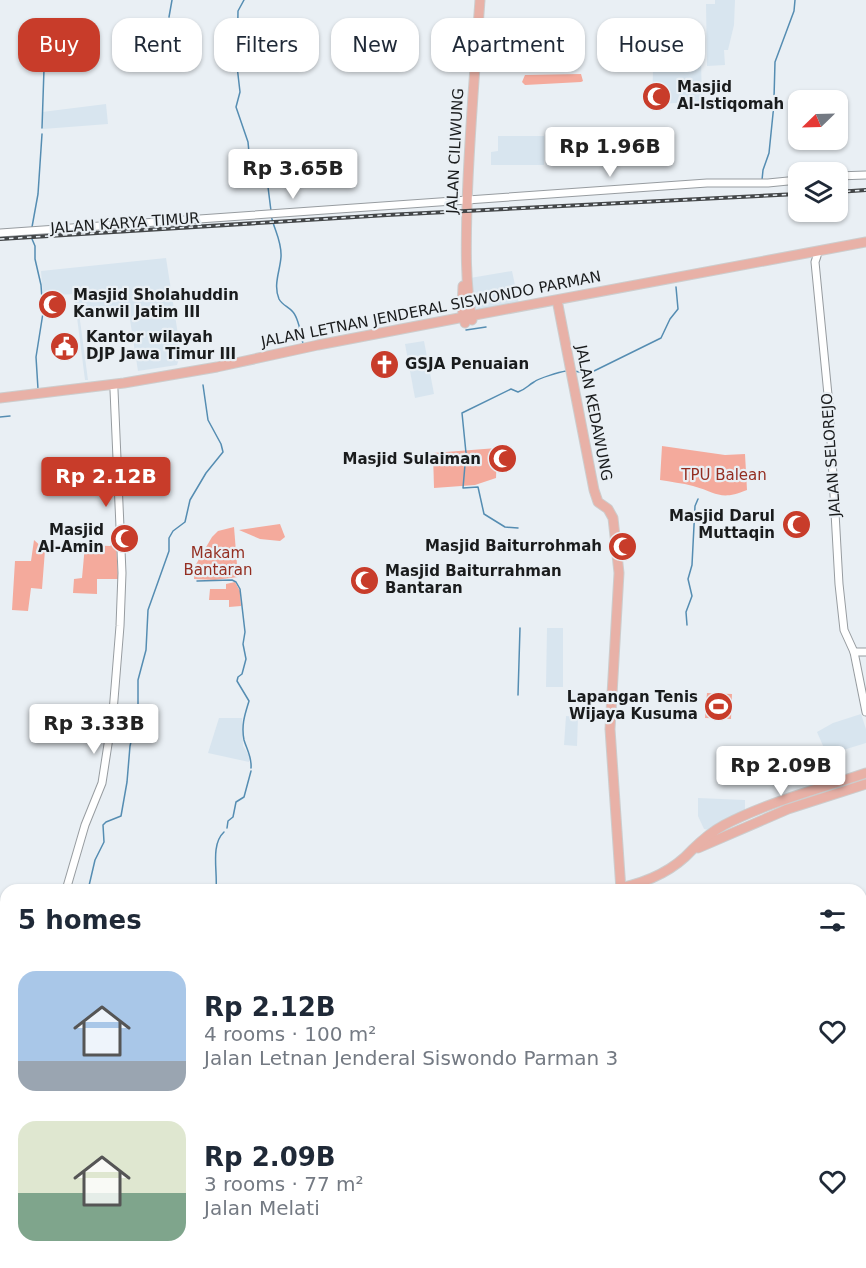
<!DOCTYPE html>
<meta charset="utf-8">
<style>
:root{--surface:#fff;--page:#f2f2f3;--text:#1f2937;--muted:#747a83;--accent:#c83c2a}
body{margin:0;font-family:"DejaVu Sans",sans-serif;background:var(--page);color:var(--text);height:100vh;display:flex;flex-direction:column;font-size:22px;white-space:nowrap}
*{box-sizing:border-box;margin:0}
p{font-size:20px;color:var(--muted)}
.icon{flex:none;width:33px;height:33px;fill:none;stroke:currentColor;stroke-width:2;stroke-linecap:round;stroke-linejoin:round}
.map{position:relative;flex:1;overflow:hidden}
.details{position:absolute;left:0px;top:884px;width:867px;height:386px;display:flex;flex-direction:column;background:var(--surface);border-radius:18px 18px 0 0;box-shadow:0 2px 4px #0004}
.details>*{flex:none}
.banner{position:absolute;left:18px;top:18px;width:831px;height:54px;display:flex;gap:12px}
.needle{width:39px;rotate:247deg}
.tools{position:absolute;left:788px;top:90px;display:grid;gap:12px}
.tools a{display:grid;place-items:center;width:60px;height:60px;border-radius:12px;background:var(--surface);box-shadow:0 2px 4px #0004;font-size:30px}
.price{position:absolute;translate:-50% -51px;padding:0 14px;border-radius:6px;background:#fff;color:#222;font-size:20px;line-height:39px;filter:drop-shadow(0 2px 3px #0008)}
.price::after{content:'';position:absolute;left:50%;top:36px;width:18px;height:14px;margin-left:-9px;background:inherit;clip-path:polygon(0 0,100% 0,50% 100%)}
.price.active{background:var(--accent);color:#fff}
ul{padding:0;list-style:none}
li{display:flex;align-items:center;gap:18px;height:150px;padding:0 18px}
li span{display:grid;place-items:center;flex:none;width:168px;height:120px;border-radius:18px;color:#555}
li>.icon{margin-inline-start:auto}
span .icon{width:72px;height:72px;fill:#fffc;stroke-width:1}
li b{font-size:26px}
h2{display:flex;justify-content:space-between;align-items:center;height:72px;padding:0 18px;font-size:26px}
.tag{padding:0 21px;border-radius:18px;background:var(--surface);box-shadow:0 2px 4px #0004;font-size:21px;line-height:54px}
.tag.active{background:var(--accent);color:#fff}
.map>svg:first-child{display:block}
</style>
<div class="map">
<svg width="866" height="1268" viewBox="0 0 866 1268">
<rect width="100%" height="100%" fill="#e9eff4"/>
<g fill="#d8e5ef">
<polygon points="715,0 735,0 734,25 728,50 724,50 725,65 707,66 706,4 715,4"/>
<polygon points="683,61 701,61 702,102 652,104 653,71 683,71"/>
<polygon points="106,104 108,124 43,129 42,112"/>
<polygon points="498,136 544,136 544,165 491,165 491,152 498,151"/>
<polygon points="166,258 179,341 180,355 177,365 138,371 128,307 79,313 88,380 85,380 74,294 43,296 41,271"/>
<polygon points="512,271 519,304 481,312 475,309 470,278"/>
<polygon points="424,341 434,394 415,398 405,344"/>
<polygon points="547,628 563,628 563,687 546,687"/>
<polygon points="861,714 866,729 866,743 827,755 817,732 833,723"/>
<polygon points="566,716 578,717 577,746 564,745"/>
<polygon points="219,718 242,718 243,746 250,757 249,762 208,753"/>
<polygon points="698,798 745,800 745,813 709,830 704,829 698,816"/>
</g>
<g fill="#f4aa9c">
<polygon points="581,74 583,81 581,82 525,85 522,82 525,75"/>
<path d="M662,446L725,455L745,454L747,490C720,501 718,493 693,486C682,483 671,482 660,480Z"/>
<polygon points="497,448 496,478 475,485 434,488 433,453"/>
<polygon points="280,524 285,537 280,541 260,539 239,530"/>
<polygon points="234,527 238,577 215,580 194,579 195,566 212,537 218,531"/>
<polygon points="34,540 45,550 42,589 31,588 28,611 12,610 15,561 31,561"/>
<polygon points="116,542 118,579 97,579 97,594 73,593 74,579 82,578 85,545 110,546"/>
<polygon points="235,582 240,591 241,606 229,607 229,600 209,600 210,589 226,589 226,584"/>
<polygon points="707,693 732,694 731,719 705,718"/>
</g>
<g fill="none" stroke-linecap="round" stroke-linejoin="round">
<g stroke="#558db2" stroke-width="1.5">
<polyline points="244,0 238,11 237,66 240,92 236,107 248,142 250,163 266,171 271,211"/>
<polyline points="169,17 172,0"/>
<polyline points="155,49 158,37 167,20"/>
<polyline points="774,98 775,62 794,11 795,0"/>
<polyline points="42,128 44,69 48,46"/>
<polyline points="762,180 763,170 769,153 774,104"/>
<path d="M271,215C274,230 282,241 281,257C280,271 273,285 279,299C282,305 289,307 293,312C299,319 301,334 303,344"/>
<polyline points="32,227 38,194 42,134"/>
<polyline points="32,239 35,246 35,259 41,285 43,313 36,357 38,389"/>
<polyline points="466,330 486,327"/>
<polyline points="574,371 585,373 594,371 661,338 670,319 678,309 676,287"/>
<polyline points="0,417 10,416"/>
<path d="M518,528L505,527L484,514L478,487L463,488L466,453L462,413L511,389L518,392C528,388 527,386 534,382C539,378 560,372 566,371"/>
<path d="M197,581L232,580L236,582L240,589L245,632L243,644L246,659L242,674L238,677L237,681L249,701C245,714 241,725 244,740C247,750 252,757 251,768"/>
<polyline points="687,625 686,612 692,596 688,579 692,565 695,506 698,499"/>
<polyline points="518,695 520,628"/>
<polyline points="227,828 228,821 233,817 236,802 244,797 251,771"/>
<polyline points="88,890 95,860 104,842 103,825 106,822 121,816 127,782 130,746 138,713 138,680 146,650 148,610 169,551 169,538 173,531 185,522 190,500 206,473 223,452 221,444 208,420 203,385"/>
<path d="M216,890C218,872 210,845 224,832"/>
<polyline points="66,1268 66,1263"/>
<polyline points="212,1268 213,1263"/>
</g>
<defs>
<g id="minor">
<polyline points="837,176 866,175"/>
<polyline points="0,233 707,183 768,183 798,180"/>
<polyline points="817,256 815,262 829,405 839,584 844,630 854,652 866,712"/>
<polyline points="854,652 866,652"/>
<polyline points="66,890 85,825 102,783 113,712 120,626 122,573 114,390"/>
<polyline points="32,1268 33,1263"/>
</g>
<g id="major">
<polyline points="463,286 462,308 465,323"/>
<polyline points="558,305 594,490 598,502 608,509 613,518 619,573 610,729 621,890"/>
<path d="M472,320C465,283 466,245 467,206C469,137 475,69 480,0"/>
<polyline points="0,398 124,383 217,367 318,345 464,317 866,242"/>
<polyline points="698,848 788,809 866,784"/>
<path d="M620,888C648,882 673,871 692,850C702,840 711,832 724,825C768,802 819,789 866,773"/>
<polyline points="622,1268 622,1263"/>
</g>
</defs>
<use href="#minor" stroke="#979ca0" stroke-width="9"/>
<use href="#major" stroke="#cdcdcd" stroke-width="11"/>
<use href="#minor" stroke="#fff" stroke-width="7"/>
<use href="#major" stroke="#e8b1a7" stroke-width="9"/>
<defs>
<g id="rail">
<polyline points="837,192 866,190"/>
<polyline points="0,239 387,215 798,194"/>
</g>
</defs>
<use href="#rail" stroke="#434648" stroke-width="4"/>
<use href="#rail" stroke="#e9eff4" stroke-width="1.5" stroke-dasharray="4.5" stroke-linecap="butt"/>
</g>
<defs>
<symbol id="mosque-disc" viewBox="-11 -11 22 22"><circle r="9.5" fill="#c83c2a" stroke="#e9eff4"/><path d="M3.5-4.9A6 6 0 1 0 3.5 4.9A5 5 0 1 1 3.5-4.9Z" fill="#fff"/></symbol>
<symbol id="civic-disc" viewBox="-11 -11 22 22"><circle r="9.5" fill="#c83c2a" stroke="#e9eff4"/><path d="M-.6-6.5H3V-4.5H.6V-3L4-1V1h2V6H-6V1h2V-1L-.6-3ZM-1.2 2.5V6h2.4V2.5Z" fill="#fff"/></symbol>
<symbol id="church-disc" viewBox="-11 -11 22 22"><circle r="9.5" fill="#c83c2a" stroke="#e9eff4"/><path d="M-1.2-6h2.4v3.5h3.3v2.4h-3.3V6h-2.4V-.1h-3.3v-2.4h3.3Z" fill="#fff"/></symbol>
<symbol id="stadium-disc" viewBox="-11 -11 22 22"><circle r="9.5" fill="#c83c2a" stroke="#e9eff4"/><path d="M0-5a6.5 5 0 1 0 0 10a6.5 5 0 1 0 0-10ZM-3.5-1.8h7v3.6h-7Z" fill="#fff"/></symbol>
</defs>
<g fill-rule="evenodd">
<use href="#mosque-disc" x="640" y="80" width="33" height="33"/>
<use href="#mosque-disc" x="36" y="288" width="33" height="33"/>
<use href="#civic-disc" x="48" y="330" width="33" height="33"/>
<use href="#church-disc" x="368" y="348" width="33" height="33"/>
<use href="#mosque-disc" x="486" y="442" width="33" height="33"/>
<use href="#mosque-disc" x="780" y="508" width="33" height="33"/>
<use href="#mosque-disc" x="108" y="522" width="33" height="33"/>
<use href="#mosque-disc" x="606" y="530" width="33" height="33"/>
<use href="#mosque-disc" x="348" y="564" width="33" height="33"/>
<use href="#stadium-disc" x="702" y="690" width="33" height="33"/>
</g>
<g text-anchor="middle" stroke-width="4.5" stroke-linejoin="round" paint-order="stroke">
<g font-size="15" font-weight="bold" fill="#1a1c1d" stroke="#e9eff4" text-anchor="start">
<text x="677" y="92">Masjid<tspan x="677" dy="17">Al-Istiqomah</tspan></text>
<text x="73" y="300">Masjid Sholahuddin<tspan x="73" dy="17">Kanwil Jatim III</tspan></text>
<text x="86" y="342">Kantor wilayah<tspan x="86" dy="17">DJP Jawa Timur III</tspan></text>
<text x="405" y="369">GSJA Penuaian</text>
<text x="481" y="464" text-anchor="end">Masjid Sulaiman</text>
<text x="775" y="521" text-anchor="end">Masjid Darul<tspan x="775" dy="17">Muttaqin</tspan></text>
<text x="104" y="535" text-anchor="end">Masjid<tspan x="104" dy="17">Al-Amin</tspan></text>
<text x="602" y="551" text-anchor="end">Masjid Baiturrohmah</text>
<text x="385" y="576">Masjid Baiturrahman<tspan x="385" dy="17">Bantaran</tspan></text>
<text x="698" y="702" text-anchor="end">Lapangan Tenis<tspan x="698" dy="17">Wijaya Kusuma</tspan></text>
</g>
<g font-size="15" fill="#1a1c1d" stroke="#e9eff4">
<text transform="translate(455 151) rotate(-87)" y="5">JALAN CILIWUNG</text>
<text transform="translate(125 223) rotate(-4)" y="5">JALAN KARYA TIMUR</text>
<text transform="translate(431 309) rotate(-11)" y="5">JALAN LETNAN JENDERAL SISWONDO PARMAN</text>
<text transform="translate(594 413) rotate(79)" y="5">JALAN KEDAWUNG</text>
<text transform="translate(831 455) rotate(-94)" y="5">JALAN SELOREJO</text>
</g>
<g font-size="15" fill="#942e21" stroke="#e9eff4">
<text x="724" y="480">TPU Balean</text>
<text x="218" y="558">Makam<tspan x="218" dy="17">Bantaran</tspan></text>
</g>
</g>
</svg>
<div class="tools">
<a><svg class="needle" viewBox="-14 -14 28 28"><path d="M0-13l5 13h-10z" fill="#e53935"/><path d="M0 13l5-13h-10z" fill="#747a83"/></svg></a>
<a><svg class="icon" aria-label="layers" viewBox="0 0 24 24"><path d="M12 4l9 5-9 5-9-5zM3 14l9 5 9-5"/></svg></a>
</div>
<b class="price" style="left:610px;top:178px">Rp 1.96B</b>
<b class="price" style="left:293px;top:200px">Rp 3.65B</b>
<b class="price active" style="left:106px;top:508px">Rp 2.12B</b>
<b class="price" style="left:94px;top:755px">Rp 3.33B</b>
<b class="price" style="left:781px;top:797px">Rp 2.09B</b>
<div class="banner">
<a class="tag active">Buy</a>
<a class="tag">Rent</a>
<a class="tag">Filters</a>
<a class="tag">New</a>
<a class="tag">Apartment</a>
<a class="tag">House</a>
</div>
<section class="details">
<h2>5 homes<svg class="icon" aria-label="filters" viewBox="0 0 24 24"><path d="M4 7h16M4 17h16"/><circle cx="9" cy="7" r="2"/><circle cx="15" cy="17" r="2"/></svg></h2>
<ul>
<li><span style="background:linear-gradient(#a9c7e8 75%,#9aa5b1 0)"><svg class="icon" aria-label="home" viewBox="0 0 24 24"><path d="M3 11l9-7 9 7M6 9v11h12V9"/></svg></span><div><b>Rp 2.12B</b><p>4 rooms · 100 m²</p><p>Jalan Letnan Jenderal Siswondo Parman 3</p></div><svg class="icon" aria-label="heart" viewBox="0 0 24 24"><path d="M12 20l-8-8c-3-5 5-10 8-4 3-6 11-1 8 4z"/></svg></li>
<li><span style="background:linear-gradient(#dfe7d0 60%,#7fa58c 0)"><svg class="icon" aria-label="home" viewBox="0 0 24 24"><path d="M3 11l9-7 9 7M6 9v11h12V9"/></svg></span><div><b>Rp 2.09B</b><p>3 rooms · 77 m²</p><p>Jalan Melati</p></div><svg class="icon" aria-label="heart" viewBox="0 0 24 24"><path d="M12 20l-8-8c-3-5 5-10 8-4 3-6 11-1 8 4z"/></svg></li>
</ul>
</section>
</div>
